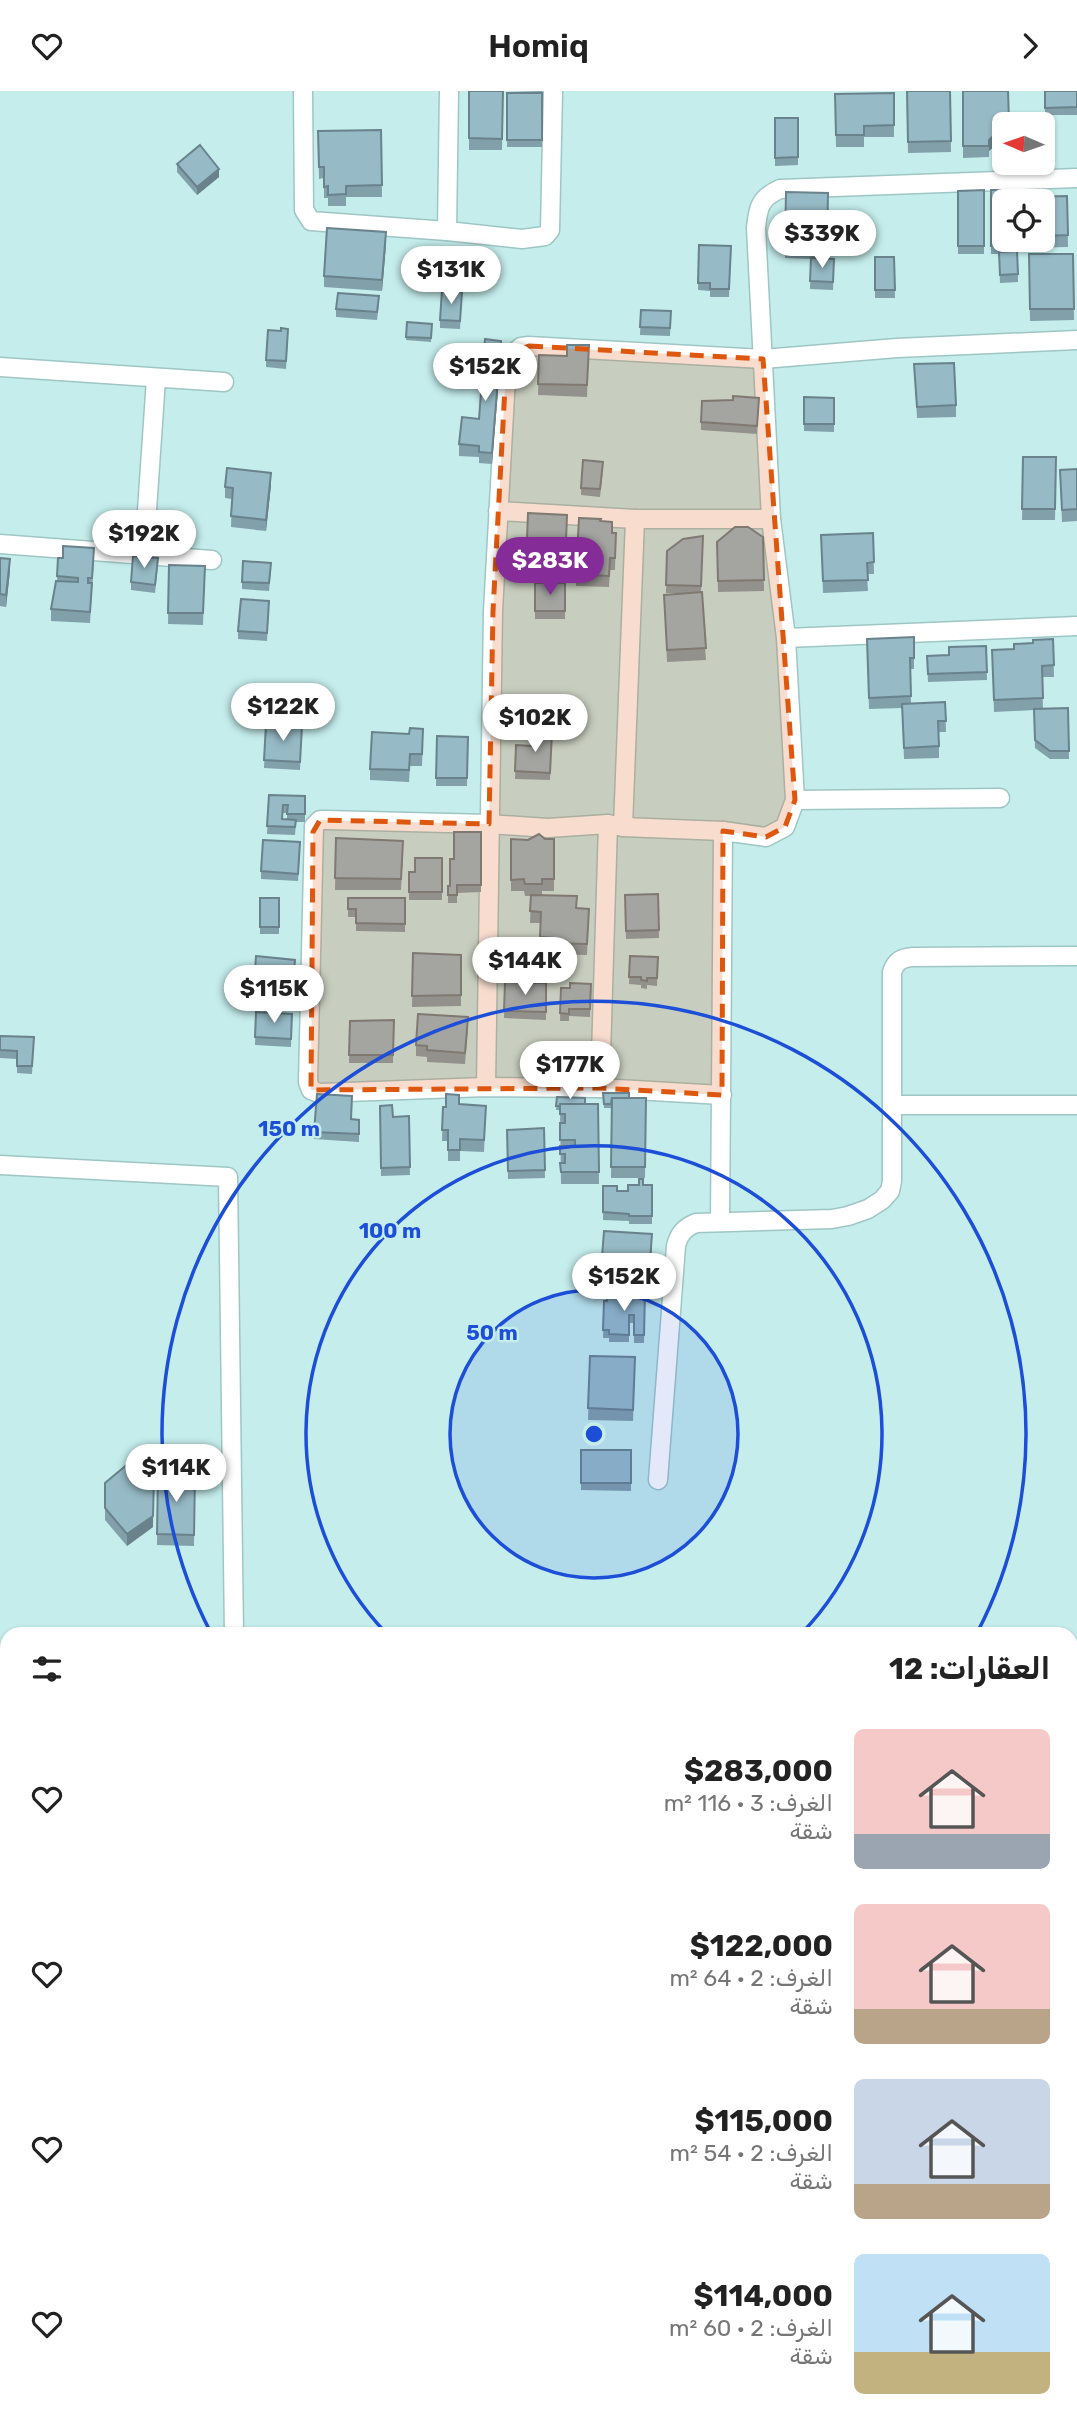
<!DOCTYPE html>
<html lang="ar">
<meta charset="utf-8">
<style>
:root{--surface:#fff;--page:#f6f6f6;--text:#222;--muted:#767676;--accent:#862c98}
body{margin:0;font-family:Rubik,Cairo,sans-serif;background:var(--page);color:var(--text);direction:rtl;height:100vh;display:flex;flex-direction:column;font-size:26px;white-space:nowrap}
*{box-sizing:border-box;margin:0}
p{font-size:23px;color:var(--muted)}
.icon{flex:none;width:38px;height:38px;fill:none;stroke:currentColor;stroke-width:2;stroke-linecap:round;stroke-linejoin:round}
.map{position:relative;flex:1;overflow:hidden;direction:ltr}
.panel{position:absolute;left:0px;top:1536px;width:1078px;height:800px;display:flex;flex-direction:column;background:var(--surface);border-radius:21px 21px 0 0;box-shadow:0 2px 5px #0004;direction:rtl}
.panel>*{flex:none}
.needle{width:46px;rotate:272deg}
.controls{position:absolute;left:992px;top:21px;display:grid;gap:14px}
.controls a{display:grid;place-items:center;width:63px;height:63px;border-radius:10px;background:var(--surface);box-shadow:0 2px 5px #0004;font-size:35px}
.price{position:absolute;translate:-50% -60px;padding:0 16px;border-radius:24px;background:#fff;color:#222;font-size:23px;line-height:46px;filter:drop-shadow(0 2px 4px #0008)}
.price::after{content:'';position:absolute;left:50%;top:42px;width:21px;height:16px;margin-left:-10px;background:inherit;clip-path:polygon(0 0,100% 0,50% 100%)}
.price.selected{background:var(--accent);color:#fff}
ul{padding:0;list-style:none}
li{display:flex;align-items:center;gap:21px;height:175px;padding:0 28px}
li span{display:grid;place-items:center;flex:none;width:196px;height:140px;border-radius:10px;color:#555}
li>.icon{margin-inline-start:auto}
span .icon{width:84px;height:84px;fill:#fffc;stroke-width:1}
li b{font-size:30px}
h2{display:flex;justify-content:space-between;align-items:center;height:84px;padding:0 28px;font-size:30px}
header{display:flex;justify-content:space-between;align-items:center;height:91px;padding:0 28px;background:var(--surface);font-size:32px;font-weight:600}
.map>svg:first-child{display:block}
</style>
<header><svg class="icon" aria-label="forward" viewBox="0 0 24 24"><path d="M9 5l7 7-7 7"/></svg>Homiq<svg class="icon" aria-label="heart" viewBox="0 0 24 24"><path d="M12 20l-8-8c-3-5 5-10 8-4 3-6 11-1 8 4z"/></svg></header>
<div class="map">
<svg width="1077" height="2336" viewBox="0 0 1077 2336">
<rect width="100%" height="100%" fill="#c4edec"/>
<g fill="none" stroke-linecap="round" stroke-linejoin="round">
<defs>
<g id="minor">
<polyline points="303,0 304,119 311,130 447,140 522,148 545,145 550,139 553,0"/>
<polyline points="447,140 449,0"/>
<polyline points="0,276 224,291"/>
<polyline points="498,420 635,428 771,428"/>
<polyline points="0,453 212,469"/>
<polyline points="144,463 156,288"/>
<polyline points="786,547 1077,535"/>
<polyline points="795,709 1000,707"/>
<polyline points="623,736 635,428"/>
<polyline points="486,996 493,520 507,268 521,256 529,255 763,268 897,257 1077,249"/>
<polyline points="600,997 608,733"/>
<path d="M722,1004L600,997L486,996L319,1002L311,999L308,991L314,735L320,729H326L489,733L548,737L608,733L623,736L723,740L766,746L785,736L795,709L786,547L771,428L756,137C758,116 760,107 780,98L1077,87"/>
<polyline points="893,1014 1077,1014"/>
<polyline points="0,1074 228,1086 234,1544"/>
<polyline points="720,1131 723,740"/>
<path d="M658,1389L676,1155C679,1143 684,1137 696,1132L832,1128L848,1125L868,1118L882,1109L890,1100L892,1090V881C896,870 901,867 913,866L1077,865"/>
<polyline points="1071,1763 1077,1763"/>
<polyline points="5,2120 7,2119"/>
<polyline points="1071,2246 1077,2246"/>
<polyline points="0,2277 7,2276"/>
<polyline points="656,2329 657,2336"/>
<polyline points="79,2336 79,2329"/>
</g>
</defs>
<use href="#minor" stroke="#9ec6c5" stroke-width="21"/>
<use href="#minor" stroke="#fff" stroke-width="18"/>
</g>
<g fill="#81a0aa" fill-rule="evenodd">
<polygon points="469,0 503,0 502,59 469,59"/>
<polygon points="507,0 542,0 542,1"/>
<polygon points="907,0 950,0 951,61 908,62"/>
<polygon points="963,0 1009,33 1004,33 1004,46 989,60 989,66 963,67"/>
<rect x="1045" y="0" width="32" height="24"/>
<rect x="507" y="2" width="35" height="54"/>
<polygon points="894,2 894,46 864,46 864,56 836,56 835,3"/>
<polygon points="775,27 798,27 798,74 775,75"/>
<polygon points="381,39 382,106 346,106 346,115 328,115 328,107 324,107 324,87 319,88 318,40"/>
<polygon points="177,73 219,86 197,104 177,81"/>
<polygon points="984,99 984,163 958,163 958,100"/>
<polygon points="991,99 1014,149 1014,160 1018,183 1018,191 1000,192 999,163 991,163"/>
<polygon points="828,102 827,168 834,168 833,199 810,198 811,168 785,167 785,156"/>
<polygon points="1067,105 1068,156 1025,157 1025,149 1043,149 1043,110"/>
<polygon points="386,153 382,200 324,196 324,185"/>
<polygon points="699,154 731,155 729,206 710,206 710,200 698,199"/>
<polygon points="1029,163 1073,163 1074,229 1030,230"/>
<polygon points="875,166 894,166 895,207 875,207"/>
<polygon points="462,208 460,238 440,237 440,229"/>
<polygon points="379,213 377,229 336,226 336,218"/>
<polygon points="641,219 671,220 670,245 640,244"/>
<polygon points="407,231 432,233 431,251 406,249"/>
<polygon points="288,246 286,278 266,276 266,269"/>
<polygon points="589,254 587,306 538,304 539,264 567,265"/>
<polygon points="501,261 492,373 479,372 479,366 459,365 459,353 479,328"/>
<polygon points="914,273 956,314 956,326 917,327"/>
<polygon points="804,306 834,307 834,341 804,340"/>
<polygon points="759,315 757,343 701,339 701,331"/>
<polygon points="1023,366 1056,366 1055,429 1022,429"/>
<polygon points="1077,378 1077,430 1062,431 1060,379"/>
<polygon points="603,379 600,406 581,404 581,397"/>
<polygon points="271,394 266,440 231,436 232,408 225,407 225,396"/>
<polygon points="600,430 612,442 616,442 615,479 610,479 609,496 576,495 576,483"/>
<polygon points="567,436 565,488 526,486 526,475"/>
<polygon points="873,442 874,483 867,483 868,500 823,502 821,444"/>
<polygon points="703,445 701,501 706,569 667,571 664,504 687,502 666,502 667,460"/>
<polygon points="763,446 764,500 718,501 717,451"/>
<polygon points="0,467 10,480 6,516 0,515"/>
<polygon points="58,467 94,469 90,532 51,530 51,518 57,490"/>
<polygon points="169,474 205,475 203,534 168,533"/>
<polygon points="158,475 155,502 131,499 131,491"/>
<polygon points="271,479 269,500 242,498 242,491"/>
<rect x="535" y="492" width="30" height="36"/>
<polygon points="269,518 267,550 238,548 238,540"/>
<polygon points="914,546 914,578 910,578 911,613 945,611 946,641 939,641 939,667 904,668 902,617 869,618 867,548"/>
<polygon points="1053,548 1054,586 1042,586 1043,618 1068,617 1069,668 1050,668 1035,657 1034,619 994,621 992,559 1014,558 1033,552"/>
<polygon points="986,555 987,589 928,591 927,565 949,564"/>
<polygon points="266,633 302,635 300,679 264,677"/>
<polygon points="552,641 550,689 515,688 516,654 532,655"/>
<polygon points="437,645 468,646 467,695 436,695"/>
<polygon points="423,649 422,675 410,675 409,691 370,689 370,678"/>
<path d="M269,704L305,705V731H296L295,744L267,743ZM283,722H287V728H283Z"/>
<polygon points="481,741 481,801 457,802 457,812 448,812 448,795 450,795 454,768"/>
<polygon points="336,747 403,761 401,799 335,799"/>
<polygon points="511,748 528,749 554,748 554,800 542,800 542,804 577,817 589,818 587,864 554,863 554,858 540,858 540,832 530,832 531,805 525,805 524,800 511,800"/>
<polygon points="300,759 298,790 261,788 261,780"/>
<polygon points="442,767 442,809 409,809 409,781 415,781"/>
<polygon points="658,803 659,847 626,848 625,804"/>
<rect x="260" y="807" width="19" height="36"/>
<polygon points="348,807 405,807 405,841 356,840 356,826 348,826"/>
<polygon points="413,862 461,864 461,915 412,916"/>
<polygon points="630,865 658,866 657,895 647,894 647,898 641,897 641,894 629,893"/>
<polygon points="295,876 292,913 250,907 250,899 255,879"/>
<polygon points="505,891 546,892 546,929 504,927"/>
<polygon points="591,893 590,926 569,925 569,930 560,930 561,897 570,897"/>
<polygon points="256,921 292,923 291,956 255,954"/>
<polygon points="394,929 393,972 349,972 350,930"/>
<polygon points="468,938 465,973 427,971 427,966 416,965 416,954"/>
<polygon points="0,945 34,946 32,983 17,982 17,968 0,967"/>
<polygon points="603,1002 629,1007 646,1007 645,1087 611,1087 612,1013 611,1017 604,1017"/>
<polygon points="557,1006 585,1013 598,1013 599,1093 561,1093 560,1019 556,1019"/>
<polygon points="459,1013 486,1015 484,1061 460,1060 460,1070 448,1070 448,1050 442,1050 443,1016"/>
<polygon points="380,1015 393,1026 409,1025 410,1084 381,1085"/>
<polygon points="351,1028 359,1029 359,1051 314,1048 314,1041"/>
<polygon points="544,1037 545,1087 508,1088 507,1039"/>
<polygon points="643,1094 652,1094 652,1133 629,1133 629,1130 603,1129 603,1095 617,1100 628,1100"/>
<polygon points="604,1140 652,1155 649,1194 633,1193 634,1178 621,1177 620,1192 601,1190"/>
<polygon points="645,1202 644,1252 634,1252 634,1232 629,1232 629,1251 609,1251 609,1247 603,1247 604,1210"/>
<polygon points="590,1265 635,1266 633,1330 588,1329"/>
<polygon points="581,1359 631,1359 631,1400 581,1399"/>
<polygon points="158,1381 195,1382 194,1455 157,1454"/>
<polygon points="154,1385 153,1436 127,1455 105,1429 105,1392"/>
<polygon points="7,2003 7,2086 4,2085"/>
</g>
<g fill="#69828b">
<polygon points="1004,35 1004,46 989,60 989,49"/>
<polygon points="219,78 219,86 197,104 197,96"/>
<polygon points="386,141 386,153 382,200 382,189"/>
<polygon points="501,250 501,261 492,373 492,362"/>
<polygon points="271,382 271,394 266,440 266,429"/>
<polygon points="10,468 10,480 6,516 6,504"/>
<polygon points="652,1143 652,1155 649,1194 649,1183"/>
<polygon points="153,1425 153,1436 127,1455 127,1443"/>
</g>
<g fill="#96bac6" stroke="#69828b" stroke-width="2">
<polygon points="469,0 503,0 502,48 469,47"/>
<polygon points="907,0 950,0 951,50 908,51"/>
<polygon points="963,0 1008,0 1009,31 1004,33 1004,35 989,49 989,55 963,55"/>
<polygon points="1045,0 1077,0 1077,16 1045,17"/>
<rect x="507" y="2" width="35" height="47"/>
<polygon points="894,2 894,34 864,35 864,44 836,44 835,3"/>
<polygon points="775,27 798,27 798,66 775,67"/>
<polygon points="381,39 382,94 346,95 346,103 328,104 328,95 324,96 324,76 319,76 318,40"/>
<polygon points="200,54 219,78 197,96 177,73"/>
<polygon points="984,99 984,155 958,155 958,100"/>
<polygon points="991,99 1014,99 1014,110 1004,110 1004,149 1014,149 1014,155 991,155"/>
<polygon points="786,101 828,102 827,157 785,156"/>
<polygon points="1067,105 1068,144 1043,145 1043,110 1024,110 1024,106"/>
<polygon points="327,137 386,141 382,189 324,185"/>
<polygon points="699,154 731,155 729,198 710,198 710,192 698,192"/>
<polygon points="1017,160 1018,183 1000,184 999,161"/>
<polygon points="1029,163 1073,163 1074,218 1030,218"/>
<polygon points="875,166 894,166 895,199 875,199"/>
<polygon points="811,167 834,168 833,191 810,190"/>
<polygon points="442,199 462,201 460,230 440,229"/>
<polygon points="338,202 379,205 377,221 336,218"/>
<polygon points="641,219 671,220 670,237 640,236"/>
<polygon points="407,231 432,233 431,247 406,246"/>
<polygon points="281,237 288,238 286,270 266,269 268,239 281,240"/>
<polygon points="485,248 501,250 492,362 479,361 479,355 459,353 462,326 479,328"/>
<polygon points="567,254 589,254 587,294 538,293 539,264 567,265"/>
<polygon points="954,272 956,314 917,316 914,273"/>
<polygon points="733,305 759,307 757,335 701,331 702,310 733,309"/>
<polygon points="804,306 834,307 834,333 804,333"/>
<polygon points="1023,366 1056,366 1055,418 1022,418"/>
<polygon points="583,369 603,371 600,398 581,397"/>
<polygon points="227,377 271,382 266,429 231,425 233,397 225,396"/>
<polygon points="1077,378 1077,418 1062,419 1060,379"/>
<polygon points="528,422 567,424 565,476 526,475"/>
<polygon points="579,427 601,428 600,430 612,431 612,442 616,442 615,467 610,467 609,485 576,483"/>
<polygon points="735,436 748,436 763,446 764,489 718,490 717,451"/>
<polygon points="873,442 874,471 867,472 868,489 823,490 821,444"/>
<polygon points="703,445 701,495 666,494 667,460 683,448"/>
<polygon points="63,455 94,457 92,487 88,487 88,492 92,492 90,521 51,518 56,490 78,491 78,487 57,485 58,467 63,467"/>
<polygon points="133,465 158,467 155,494 131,491"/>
<polygon points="0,467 10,468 6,504 0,503"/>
<polygon points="243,470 271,472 269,492 242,491"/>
<polygon points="169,474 205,475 203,522 168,522"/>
<rect x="535" y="492" width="30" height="28"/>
<polygon points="702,501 706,557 667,559 664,504"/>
<polygon points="241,508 269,510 267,542 238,540"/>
<polygon points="914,546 914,567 910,567 911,605 869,607 867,548"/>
<polygon points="1053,548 1054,574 1042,575 1043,607 994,609 992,559 1014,558 1014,553 1033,552 1033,549"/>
<polygon points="986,555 987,581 928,583 927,565 949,564 949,556"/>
<polygon points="945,611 946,630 938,630 939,655 904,657 902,613"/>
<polygon points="1068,617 1069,660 1050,660 1035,649 1034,618"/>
<polygon points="266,633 302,635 300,671 264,669"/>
<polygon points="410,637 423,638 422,663 410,663 409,679 370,678 372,641 409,643"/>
<polygon points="533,641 552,641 550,682 515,680 516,654 532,655"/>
<polygon points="437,645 468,646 467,687 436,687"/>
<polygon points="269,704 305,705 305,723 287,723 288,714 283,714 282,728 296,729 295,736 267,735"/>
<polygon points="454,741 481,741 481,794 457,794 457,804 448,804 448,795 450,795 450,768 454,768"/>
<polygon points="539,743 545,748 554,748 554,788 542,788 542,793 525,793 524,788 511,789 511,748 528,749"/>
<polygon points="336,747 403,750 401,788 335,787"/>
<polygon points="263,749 300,751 298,783 261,780"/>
<polygon points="415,767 442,767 442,801 409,801 409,781 415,781"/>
<polygon points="658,803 659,839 626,840 625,804"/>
<polygon points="531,804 577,805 576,817 589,818 587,853 554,852 554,847 540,846 541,821 530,820"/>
<rect x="260" y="807" width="19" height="29"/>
<polygon points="348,807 405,807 405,833 356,832 356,818 348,818"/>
<polygon points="413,862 461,864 461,904 412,905"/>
<polygon points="256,865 295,869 292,905 250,899 251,879 255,879"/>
<polygon points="630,865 658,866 657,887 647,887 647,890 641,889 641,886 629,886"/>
<polygon points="505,891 546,892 546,921 504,920"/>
<polygon points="570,892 591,893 590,918 569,918 569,923 560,922 561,897 570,897"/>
<polygon points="256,921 292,923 291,948 255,946"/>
<polygon points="418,923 468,926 465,962 427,959 427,955 416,954"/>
<polygon points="394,929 393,964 349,964 350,930"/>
<polygon points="0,945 34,946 32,975 17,975 17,960 0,959"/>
<polygon points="603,1002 629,1002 629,1007 612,1007 611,1013 604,1013"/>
<polygon points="317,1003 352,1005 351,1028 359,1029 359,1043 314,1041"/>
<polygon points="446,1003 459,1004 459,1013 486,1015 484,1049 460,1048 460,1059 448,1059 448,1039 442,1039 443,1016 446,1016"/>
<polygon points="557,1006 585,1007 585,1013 560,1013 560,1015 556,1015"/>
<polygon points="612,1007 646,1007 645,1076 611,1076"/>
<polygon points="560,1013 598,1013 599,1081 561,1081 560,1072 565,1072 565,1063 560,1063 560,1055 575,1055 575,1049 560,1049 560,1032 565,1032 565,1023 560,1023"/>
<polygon points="392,1014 393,1026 409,1025 410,1076 381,1077 380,1015"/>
<polygon points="544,1037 545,1079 508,1080 507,1039"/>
<polygon points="639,1088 643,1088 643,1094 652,1094 652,1125 629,1125 629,1123 603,1121 603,1095 617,1095 617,1100 628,1100 628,1094 639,1094"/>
<polygon points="604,1140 652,1143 649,1183 633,1182 634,1167 621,1166 620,1181 601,1179"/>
<polygon points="608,1200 645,1202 644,1244 634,1244 634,1224 629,1224 629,1244 609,1243 609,1239 603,1239 604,1210 607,1210"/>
<polygon points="590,1265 635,1266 633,1319 588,1317"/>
<rect x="581" y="1359" width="50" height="33"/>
<polygon points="138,1371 154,1385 153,1425 127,1443 105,1417 105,1392 129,1372"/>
<polygon points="158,1381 195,1382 194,1444 157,1443"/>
<polygon points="6,2003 7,2003 7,2071 4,2070"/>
<polygon points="479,2329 524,2329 523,2336 478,2336"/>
<polygon points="592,2329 637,2329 637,2336 591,2336"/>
</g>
<path fill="#de570e" fill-opacity="0.2" stroke="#de570e" stroke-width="5" stroke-dasharray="14 9" stroke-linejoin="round" d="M529,255L763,268L795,709L785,736L766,746L723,740L722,1004L600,997L311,999L313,741L320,729L489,733L493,520L506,277L513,261Z"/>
<circle cx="594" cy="1343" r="144" fill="#1d4ed8" fill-opacity=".12"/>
<g fill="none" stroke="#1d4ed8" stroke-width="3.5">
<circle cx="594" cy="1343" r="144"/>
<path d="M387 1543A288 288 0 1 1 801 1543"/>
<path d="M211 1542A432 432 0 1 1 977 1542"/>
</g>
<circle cx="594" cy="1343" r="10" fill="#1d4ed8" stroke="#c4edec" stroke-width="3.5"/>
<g font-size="21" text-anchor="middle" font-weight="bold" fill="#1d4ed8" stroke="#c4edec" stroke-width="5" stroke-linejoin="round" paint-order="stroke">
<text x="289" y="1045">150 m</text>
<text x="390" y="1147">100 m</text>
<text x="492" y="1249">50 m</text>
</g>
</svg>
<div class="controls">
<a><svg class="needle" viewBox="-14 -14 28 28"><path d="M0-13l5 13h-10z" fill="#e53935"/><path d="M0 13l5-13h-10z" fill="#767676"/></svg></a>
<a><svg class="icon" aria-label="locate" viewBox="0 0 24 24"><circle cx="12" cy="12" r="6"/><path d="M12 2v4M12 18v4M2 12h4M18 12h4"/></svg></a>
</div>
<b class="price" style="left:822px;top:179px">$339K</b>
<b class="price" style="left:451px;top:215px">$131K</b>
<b class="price" style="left:485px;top:312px">$152K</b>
<b class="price" style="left:144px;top:479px">$192K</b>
<b class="price selected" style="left:550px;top:506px">$283K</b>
<b class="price" style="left:283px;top:652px">$122K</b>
<b class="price" style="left:535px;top:663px">$102K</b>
<b class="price" style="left:525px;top:906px">$144K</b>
<b class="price" style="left:274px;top:934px">$115K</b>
<b class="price" style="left:570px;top:1010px">$177K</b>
<b class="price" style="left:624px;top:1222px">$152K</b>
<b class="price" style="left:176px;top:1413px">$114K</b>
<section class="panel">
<h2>العقارات: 12<svg class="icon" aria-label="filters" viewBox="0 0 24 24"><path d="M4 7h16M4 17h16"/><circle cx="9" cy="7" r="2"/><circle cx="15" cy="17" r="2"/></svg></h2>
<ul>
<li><span style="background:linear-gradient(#f6c9c9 75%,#9aa5b1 0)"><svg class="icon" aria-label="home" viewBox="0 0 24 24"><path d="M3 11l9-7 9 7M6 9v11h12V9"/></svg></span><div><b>$283,000</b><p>الغرف: 3 · 116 m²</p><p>شقة</p></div><svg class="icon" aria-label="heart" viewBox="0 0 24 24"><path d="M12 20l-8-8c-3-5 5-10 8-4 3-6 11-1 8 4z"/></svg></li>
<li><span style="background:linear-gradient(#f6c9c9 75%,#b9a48a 0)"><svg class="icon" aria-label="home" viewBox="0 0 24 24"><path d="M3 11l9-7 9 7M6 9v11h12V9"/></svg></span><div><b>$122,000</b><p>الغرف: 2 · 64 m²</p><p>شقة</p></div><svg class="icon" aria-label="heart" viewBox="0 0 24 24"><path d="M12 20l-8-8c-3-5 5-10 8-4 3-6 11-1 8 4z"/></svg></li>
<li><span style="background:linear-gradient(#c9d6e8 75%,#b9a48a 0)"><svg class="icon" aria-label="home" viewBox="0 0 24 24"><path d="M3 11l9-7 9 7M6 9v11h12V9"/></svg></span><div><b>$115,000</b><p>الغرف: 2 · 54 m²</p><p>شقة</p></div><svg class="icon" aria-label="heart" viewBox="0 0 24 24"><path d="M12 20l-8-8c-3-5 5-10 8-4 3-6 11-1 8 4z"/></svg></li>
<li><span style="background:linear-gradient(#bfe0f5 70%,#c2b280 0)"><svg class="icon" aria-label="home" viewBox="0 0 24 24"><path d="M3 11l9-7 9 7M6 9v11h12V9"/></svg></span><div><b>$114,000</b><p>الغرف: 2 · 60 m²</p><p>شقة</p></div><svg class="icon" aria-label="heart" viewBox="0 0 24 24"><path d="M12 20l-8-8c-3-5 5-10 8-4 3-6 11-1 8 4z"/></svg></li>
</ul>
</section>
</div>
